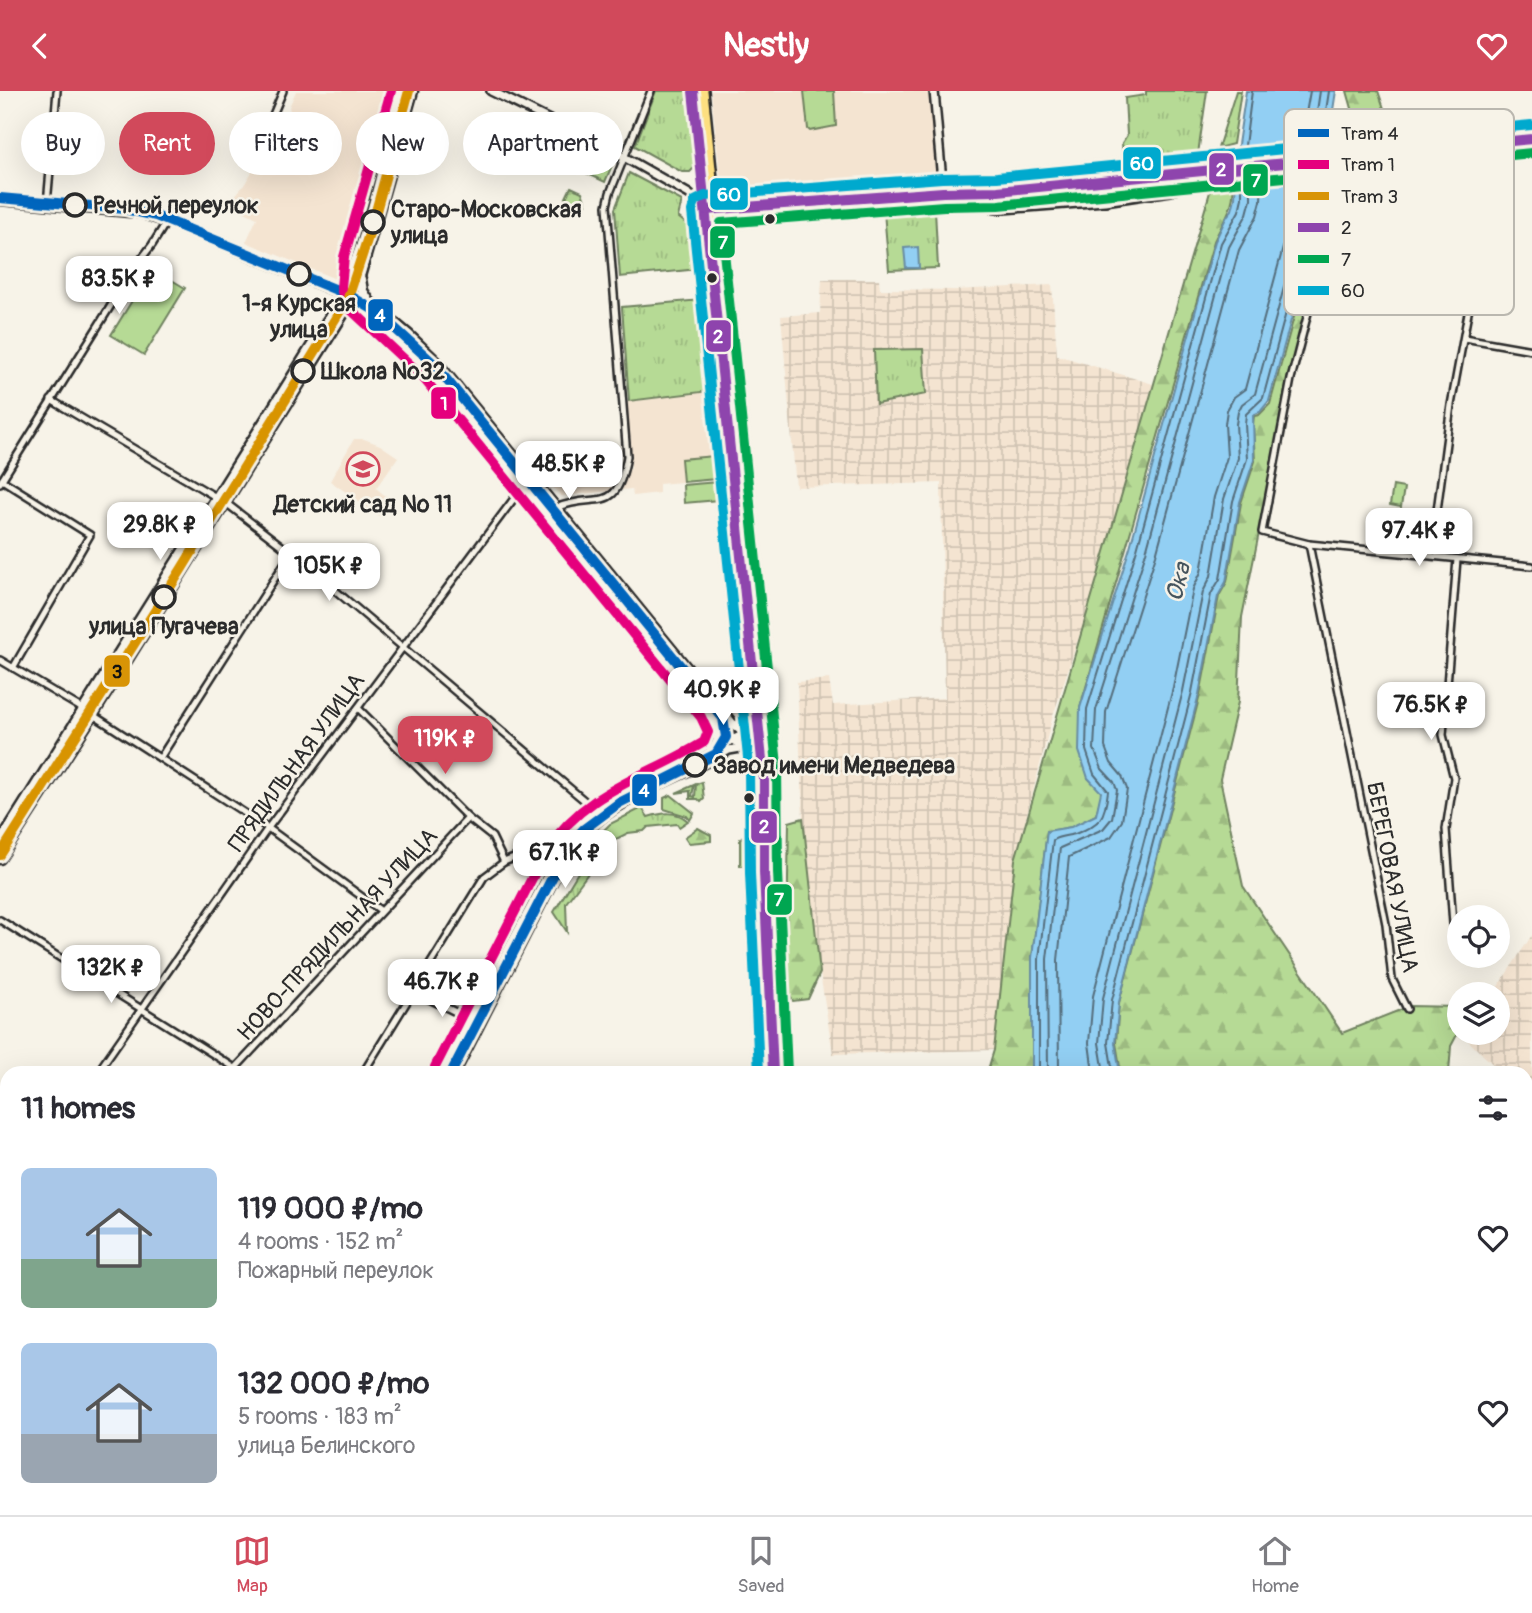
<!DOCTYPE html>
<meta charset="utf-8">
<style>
:root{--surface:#fff;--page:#f7f7f7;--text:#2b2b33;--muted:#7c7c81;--line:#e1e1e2;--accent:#d1495b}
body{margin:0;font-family:Pangolin,sans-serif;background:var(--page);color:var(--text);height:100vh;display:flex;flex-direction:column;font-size:26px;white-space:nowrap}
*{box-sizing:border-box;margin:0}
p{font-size:23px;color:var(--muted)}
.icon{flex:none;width:38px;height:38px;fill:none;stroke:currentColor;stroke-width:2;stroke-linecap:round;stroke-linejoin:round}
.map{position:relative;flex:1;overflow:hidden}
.panel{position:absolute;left:0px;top:975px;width:1533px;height:450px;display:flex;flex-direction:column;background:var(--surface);border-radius:21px 21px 0 0;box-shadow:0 7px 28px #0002}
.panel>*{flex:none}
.guide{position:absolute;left:21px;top:21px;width:700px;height:63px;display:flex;gap:14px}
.tools{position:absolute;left:1447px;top:814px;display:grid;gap:14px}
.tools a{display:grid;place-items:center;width:63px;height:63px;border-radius:50%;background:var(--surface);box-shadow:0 7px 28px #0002;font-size:35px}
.price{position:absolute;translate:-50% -60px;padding:0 16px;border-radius:14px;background:#fff;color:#222;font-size:23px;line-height:46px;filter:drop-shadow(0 2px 4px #0008)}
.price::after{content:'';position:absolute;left:50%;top:42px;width:21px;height:16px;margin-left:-10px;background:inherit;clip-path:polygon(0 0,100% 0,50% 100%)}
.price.on{background:var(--accent);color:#fff}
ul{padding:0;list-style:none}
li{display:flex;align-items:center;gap:21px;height:175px;padding:0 21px}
li span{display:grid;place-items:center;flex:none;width:196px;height:140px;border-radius:10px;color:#555}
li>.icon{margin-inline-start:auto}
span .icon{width:84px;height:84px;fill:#fffc;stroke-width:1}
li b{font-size:30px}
h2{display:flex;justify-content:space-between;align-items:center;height:84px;padding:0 21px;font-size:30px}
.pill{padding:0 24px;border-radius:32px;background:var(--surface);box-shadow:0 7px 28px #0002;font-size:24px;line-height:63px}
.pill.on{background:var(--accent);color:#fff}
header{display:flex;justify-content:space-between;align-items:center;height:91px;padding:0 21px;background:var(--accent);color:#fff;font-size:32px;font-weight:700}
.menu{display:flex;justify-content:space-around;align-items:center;height:98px;border-top:2px solid var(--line);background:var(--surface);font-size:19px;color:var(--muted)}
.menu a{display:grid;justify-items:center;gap:4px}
.menu .on{color:var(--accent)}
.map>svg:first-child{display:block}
</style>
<header><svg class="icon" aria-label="back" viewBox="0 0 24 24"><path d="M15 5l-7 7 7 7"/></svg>Nestly<svg class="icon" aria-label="heart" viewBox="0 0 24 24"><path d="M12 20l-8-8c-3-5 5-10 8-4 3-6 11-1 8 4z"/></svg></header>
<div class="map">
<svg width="1532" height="1424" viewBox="0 0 1532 1424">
<defs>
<pattern id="industrial-grid" width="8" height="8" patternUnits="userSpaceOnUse" patternTransform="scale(1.75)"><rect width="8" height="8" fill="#f4e4d1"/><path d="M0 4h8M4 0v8" fill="none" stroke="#d1c4b4"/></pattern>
<pattern id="grass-tufts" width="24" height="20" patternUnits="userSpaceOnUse" patternTransform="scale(1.75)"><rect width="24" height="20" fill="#b6da95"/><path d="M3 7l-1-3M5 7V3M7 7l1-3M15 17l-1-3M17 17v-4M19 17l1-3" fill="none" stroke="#9dbb81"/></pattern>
<pattern id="forest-firs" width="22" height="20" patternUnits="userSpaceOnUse" patternTransform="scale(1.75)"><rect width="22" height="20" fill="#b6da95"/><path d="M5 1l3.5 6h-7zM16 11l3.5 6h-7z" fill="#9dbb81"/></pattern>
</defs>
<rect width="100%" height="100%" fill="#f7f3e8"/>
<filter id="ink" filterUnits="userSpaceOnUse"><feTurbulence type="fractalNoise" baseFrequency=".0143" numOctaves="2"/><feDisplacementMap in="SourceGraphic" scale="14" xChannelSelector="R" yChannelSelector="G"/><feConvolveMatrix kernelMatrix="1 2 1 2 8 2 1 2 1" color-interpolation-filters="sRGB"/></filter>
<g filter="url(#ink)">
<g fill="#f4e4d1">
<polygon points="296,0 398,0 342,187 338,189 246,151 257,127 228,113 244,94 275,42 284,45 291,23 289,16"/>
<polygon points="711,0 929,0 936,92 723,109"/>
<polygon points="705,301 716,388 659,393 659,402 633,405 632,398 561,405 536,378 533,355 567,352 570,384 631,378 627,311"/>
<polygon points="354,348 364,348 380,354 398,366 376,397 395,413 381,426 330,390"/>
</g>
<g fill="url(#industrial-grid)">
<polygon points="822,188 879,188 880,198 955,199 1052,194 1057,264 1153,293 1106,463 1052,628 1015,769 994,959 833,963 820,882 803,727 797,591 829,588 833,614 945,607 941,392 796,396 781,225 820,222"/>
<polygon points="1532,844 1532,996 1526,996 1526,982 1502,982 1464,946 1467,942 1498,942 1498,903 1493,903"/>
<polygon points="854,1418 1339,1418 1339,1424 855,1424"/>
</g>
<g fill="url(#grass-tufts)" stroke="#708260" stroke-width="2">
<polygon points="656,0 688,0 696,75 690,81 682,81 635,55"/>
<polygon points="1146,0 1207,0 1198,63 1125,69 1123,65 1122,52 1127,44 1125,7 1146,4"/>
<polygon points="1236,0 1241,0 1233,53 1218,57"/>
<polygon points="537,34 563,47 550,64 527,55"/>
<polygon points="576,53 613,72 605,91 571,75"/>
<polygon points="1233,58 1230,70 1234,71 1233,92 1212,94 1218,61"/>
<polygon points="629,82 682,110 678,126 693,138 698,178 620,186 615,118"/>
<polygon points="571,96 582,101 586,113 577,115 562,115"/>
<polygon points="935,119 938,177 889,179 884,121"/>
<polygon points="701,209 710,300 629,310 622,216"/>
<polygon points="923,258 926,303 876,313 874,259"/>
<polygon points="1393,395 1404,397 1401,416 1390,414"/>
<polygon points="702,691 704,708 701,711 698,708 690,708 690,700 676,702 694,694 692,705 695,706 696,693"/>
<polygon points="671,704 694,722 690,729 687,725 664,718 664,707"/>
<path d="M642,717L648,726C662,722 676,719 688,730L679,736L677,733L648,736L644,740L628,742L612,750L566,812L567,841L554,821L603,740L610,733Z"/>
</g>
<g fill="url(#forest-firs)" stroke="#708260" stroke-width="2">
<polygon points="1347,0 1378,0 1388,29 1499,23 1491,38 1376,48 1357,35"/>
<polygon points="1346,80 1347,82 1290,288 1242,526 1238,611 1220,688 1243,795 1342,942 1410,915 1459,916 1459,940 1451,955 1449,982 1121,982 1116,952 1119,912 1200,604 1219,505 1227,491 1241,412 1255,370 1253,333 1254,325 1259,324 1270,313 1311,164 1327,89 1322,81"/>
<path d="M1233,92C1236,115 1223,130 1214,150L1080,617L1088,687L1102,701L1096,724L1072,736L1047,740L1032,867V982H987L994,959L1015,769L1212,94Z"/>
<polygon points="803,727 820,882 808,908 793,910 786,898 789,731"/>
<polygon points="698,737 711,744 711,750 689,752 685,746"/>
<polygon points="752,741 752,774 740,775 740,748 745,742"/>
<polygon points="1526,1077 1532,1082 1532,1315 1526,1314"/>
<polygon points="1526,1386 1532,1390 1532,1424 1345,1424 1341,1418 1526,1418"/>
</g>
<g fill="#b6da95" stroke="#708260" stroke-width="2">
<polygon points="804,0 834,0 836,35 810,40 808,38"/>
<polygon points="152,177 185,197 144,264 111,244"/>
<polygon points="714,365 716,388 683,391 681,368"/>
<polygon points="717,391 718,409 684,412 683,394"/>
</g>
<g fill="#92cff3" stroke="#698da3" stroke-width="2">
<polygon points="1246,0 1336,0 1329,45 1316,53 1314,80 1323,89 1310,159 1269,310 1260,321 1253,324 1254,369 1240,411 1226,491 1218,505 1199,603 1119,911 1115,952 1120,982 1032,982 1032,867 1047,740 1071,736 1096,724 1101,701 1088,687 1079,660 1080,617 1130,456 1215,150 1227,125 1232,119 1235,107 1237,60"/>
<polygon points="918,156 919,177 906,177 904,157"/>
<polygon points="1526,1315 1532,1316 1532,1386 1526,1380"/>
</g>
<polygon fill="#f7f3e8" points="1319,57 1317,79 1231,87 1233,66"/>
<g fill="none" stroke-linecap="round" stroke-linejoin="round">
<g stroke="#546d7b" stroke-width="2">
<polyline points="1308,63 1310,49 1323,40 1329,0"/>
<polyline points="1299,64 1302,46 1315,34 1320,0"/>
<polyline points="1289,65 1292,42 1305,28 1310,0"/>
<polyline points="1243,70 1252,0"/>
<path d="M1039,982V868L1053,749C1059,745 1067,745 1075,743C1101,733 1105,727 1108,700L1094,683L1086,659L1087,618L1137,458L1221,152L1239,120L1242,107V82"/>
<polyline points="1048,982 1047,868 1060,757 1103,738 1112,727 1117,699 1114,691 1102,678 1094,658 1096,619 1146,461 1229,156 1247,123 1251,108 1251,81"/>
<polyline points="1059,982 1058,869 1069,766 1111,746 1122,730 1127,698 1122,685 1111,672 1105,656 1106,621 1156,464 1239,159 1257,125 1261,110 1262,80"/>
<polyline points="1093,982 1089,952 1093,905 1173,597 1193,498 1201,481 1214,406 1227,366 1225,333 1227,319 1234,306 1245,298 1284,153 1295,99 1289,89 1288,78"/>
<polyline points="1104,982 1099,952 1103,907 1183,600 1203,501 1211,485 1224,408 1238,367 1236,333 1238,321 1242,313 1255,303 1295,156 1306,96 1299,85 1298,76"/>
<polyline points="1113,982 1108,952 1112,909 1192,601 1211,503 1220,488 1233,410 1247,368 1245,333 1246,323 1263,307 1303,158 1315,93 1308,83 1307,76"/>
</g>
<defs>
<g id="minor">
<polyline points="260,41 270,31 283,0"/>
<polygon points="1182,67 1194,71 1197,86 1188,96 1171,101 1105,111 1003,119 989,117 962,100 978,92 998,87"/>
<polyline points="998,100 993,110 1000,119"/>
<polyline points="47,113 57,0"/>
<polyline points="1464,247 1532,259"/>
<polyline points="51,309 226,412 291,462 585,710 601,728"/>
<polyline points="2,389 90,444 13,577"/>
<polyline points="0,392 135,176 152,154 167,130"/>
<path d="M556,417C598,399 616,428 627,365L607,115L610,102L651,0"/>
<polyline points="1309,453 1386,833 1392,888 1407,918"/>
<polyline points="1431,465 1451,314 1497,65 1469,65 1441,76 1355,85 1347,90 1336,113 1291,288 1262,441 1309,453 1532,475"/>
<polyline points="0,569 93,624 268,737 380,819"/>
<polyline points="358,617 468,727 492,746 504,771"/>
<polyline points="160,667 291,462"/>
<polyline points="0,829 235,977"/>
<polyline points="1453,833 1446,738 1454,687 1443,644 1457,468"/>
<polyline points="415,901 480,933"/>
<polyline points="97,982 268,737 530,386"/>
<polyline points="231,982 468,727"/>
<polyline points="363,982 484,786 504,771 556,750 571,757"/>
<polyline points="0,1084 7,1089"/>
<polyline points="0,1117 7,1108"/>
<polyline points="336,1418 346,1424"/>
<polyline points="620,1418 621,1424"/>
<polyline points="31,1424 34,1418"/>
</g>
<g id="tertiary">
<polyline points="491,0 624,66 689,103 706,119"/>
<polyline points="934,0 943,101"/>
<polyline points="714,657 745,643"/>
<path d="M443,982L568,745C597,714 631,699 669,681C682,675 702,669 712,658C719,650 719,641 716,632"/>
<path d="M455,982L564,769C598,710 674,692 729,659L746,656"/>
<polyline points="219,1424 222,1418"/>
<polyline points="232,1424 235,1418"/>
</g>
<g id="secondary">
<polyline points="0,109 140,122 174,133 345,204"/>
<polyline points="361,188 363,200 370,211 408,243 436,270 732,632 745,643 764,642"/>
<path d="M352,207L428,276L726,643C739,656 750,656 767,654"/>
<path d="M0,751L337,214C369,147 383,71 402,0"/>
<polyline points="0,768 93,624 346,219 361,182 413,0"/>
<polyline points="0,1390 7,1393"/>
<polyline points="82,1418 95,1424"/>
</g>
<g id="primary">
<polyline points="693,0 760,642 764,688 764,781 773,982"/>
<polyline points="703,0 773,684 773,781 782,982"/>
<polyline points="1351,65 1532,48"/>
<polyline points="711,119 932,101 1002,100"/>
<polyline points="816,1418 818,1424"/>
<polyline points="827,1418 829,1424"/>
</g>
</defs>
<use href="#minor" stroke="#2b2b2b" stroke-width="10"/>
<use href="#tertiary" stroke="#2b2b2b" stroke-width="12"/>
<use href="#secondary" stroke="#2b2b2b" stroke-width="13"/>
<use href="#primary" stroke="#2b2b2b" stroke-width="14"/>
<use href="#minor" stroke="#f7f3e8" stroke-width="5"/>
<use href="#tertiary" stroke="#f7f3e8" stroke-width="7"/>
<use href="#secondary" stroke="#f7f3e8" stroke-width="8"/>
<use href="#primary" stroke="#fddf80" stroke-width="9"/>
<defs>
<polyline id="primary-bridge" points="1002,100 1351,65"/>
</defs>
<use href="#primary-bridge" stroke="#2b2b2b" stroke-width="14" stroke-linecap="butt"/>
<use href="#primary-bridge" stroke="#fddf80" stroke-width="9"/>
<defs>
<g id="bus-1">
<polyline points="693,0 764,688 764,781 773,982"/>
<polyline points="706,119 943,101 998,100 1532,48"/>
</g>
<polyline id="bus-2" points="787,981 778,781 777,674 721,132 944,115 999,114 1532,62"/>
<polyline id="bus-3" points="759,982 750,782 749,676 692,120 695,110 705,105 942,87 997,86 1531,34"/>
</defs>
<use href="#bus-1" stroke="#f7f3e8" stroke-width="16"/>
<use href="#bus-2" stroke="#f7f3e8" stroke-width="16"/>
<use href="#bus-3" stroke="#f7f3e8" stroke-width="16"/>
<use href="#bus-1" stroke="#8e44ad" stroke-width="10"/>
<use href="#bus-2" stroke="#00a651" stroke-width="10"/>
<use href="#bus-3" stroke="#00a9ce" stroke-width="10"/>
<defs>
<polyline id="tram-1" points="0,107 125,118 156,125 349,204 377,221 433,272 723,627 726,646 716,663 619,712 584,738 569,754 451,982"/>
<path id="tram-2" d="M391,0L344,166L341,196L345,213L421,284L701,626L708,641L704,651C645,687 587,698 546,760L435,976"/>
<polyline id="tram-3" points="0,764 181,479 348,207 373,131 409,0"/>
</defs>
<use href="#tram-1" stroke="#f7f3e8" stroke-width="16"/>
<use href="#tram-2" stroke="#f7f3e8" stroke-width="16"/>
<use href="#tram-3" stroke="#f7f3e8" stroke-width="16"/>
<use href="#tram-1" stroke="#0065bd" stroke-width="10"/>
<use href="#tram-2" stroke="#e5007d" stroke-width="10"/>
<use href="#tram-3" stroke="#d89406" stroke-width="10"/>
</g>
</g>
<defs>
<symbol id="school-ring" viewBox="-11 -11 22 22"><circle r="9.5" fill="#f7f3e8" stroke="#d1495b" stroke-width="1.5"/><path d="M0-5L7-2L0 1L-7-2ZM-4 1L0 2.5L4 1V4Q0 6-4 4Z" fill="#d1495b"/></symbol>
</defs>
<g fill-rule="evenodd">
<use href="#school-ring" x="344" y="359" width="38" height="38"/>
</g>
<g fill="#f7f3e8" stroke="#2b2b2b" stroke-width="3.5">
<circle cx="75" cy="114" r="11"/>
<circle cx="373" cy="131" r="11"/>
<circle cx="299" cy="183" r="11"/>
<circle cx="303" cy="280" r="11"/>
<circle cx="164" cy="506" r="11"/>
<circle cx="695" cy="674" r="11"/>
</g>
<g fill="#2b2b2b" stroke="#f7f3e8" stroke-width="2.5">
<circle cx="770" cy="128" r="6"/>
<circle cx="712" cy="187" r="6"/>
<circle cx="749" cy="707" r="6"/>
</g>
<g text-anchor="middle" stroke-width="5" stroke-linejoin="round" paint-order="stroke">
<g font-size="23" font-weight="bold" fill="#2b2b2b" stroke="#f7f3e8" text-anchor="start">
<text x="93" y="122">Речной переулок</text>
<text x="391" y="126">Старо-Московская<tspan x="391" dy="26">улица</tspan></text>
<text x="299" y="220" text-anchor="middle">1-я Курская<tspan x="299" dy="26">улица</tspan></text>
<text x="321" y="288">Школа №32</text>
<text x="164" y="543" text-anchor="middle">улица Пугачева</text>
<text x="713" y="682">Завод имени Медведева</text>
</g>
<g font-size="23" font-weight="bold" fill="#2b2b2b" stroke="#f7f3e8">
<text x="363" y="421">Детский сад № 11</text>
</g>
<g font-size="23" fill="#2b2b2b" stroke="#f7f3e8">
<text transform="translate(296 671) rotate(-54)" y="8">ПРЯДИЛЬНАЯ УЛИЦА</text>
<text transform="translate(1393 786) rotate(79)" y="8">БЕРЕГОВАЯ УЛИЦА</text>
<text transform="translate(337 843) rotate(-47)" y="8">НОВО-ПРЯДИЛЬНАЯ УЛИЦА</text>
</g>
<g font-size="24" font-style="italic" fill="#45545d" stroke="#f7f3e8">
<text transform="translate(1178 491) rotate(-76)" y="8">Ока</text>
</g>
</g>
<rect x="1284" y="18" width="230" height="206" rx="10" fill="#f7f3e8" stroke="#bab7af" stroke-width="2"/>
<rect x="1298" y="38" width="31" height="8" fill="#0065bd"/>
<rect x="1298" y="69" width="31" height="9" fill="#e5007d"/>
<rect x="1298" y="101" width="31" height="8" fill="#d89406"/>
<rect x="1298" y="132" width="31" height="9" fill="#8e44ad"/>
<rect x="1298" y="164" width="31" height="8" fill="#00a651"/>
<rect x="1298" y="195" width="31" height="9" fill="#00a9ce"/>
<g font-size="19" fill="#2b2b2b">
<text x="1341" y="49">Tram 4</text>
<text x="1341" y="80">Tram 1</text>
<text x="1341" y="112">Tram 3</text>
<text x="1341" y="143">2</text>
<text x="1341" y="175">7</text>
<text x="1341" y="206">60</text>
</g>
<g stroke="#f7f3e8" stroke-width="2.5">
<rect x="1122" y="55" width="40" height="34" rx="7" fill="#00a9ce"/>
<rect x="1208" y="61" width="27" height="34" rx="7" fill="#8e44ad"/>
<rect x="1242" y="72" width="27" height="34" rx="7" fill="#00a651"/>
<rect x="709" y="86" width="40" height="34" rx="7" fill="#00a9ce"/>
<rect x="709" y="134" width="27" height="34" rx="7" fill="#00a651"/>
<rect x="367" y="207" width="27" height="34" rx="7" fill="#0065bd"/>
<rect x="705" y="228" width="27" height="34" rx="7" fill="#8e44ad"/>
<rect x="430" y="295" width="27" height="34" rx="7" fill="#e5007d"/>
<rect x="103" y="563" width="28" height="34" rx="7" fill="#d89406"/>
<rect x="631" y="682" width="27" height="34" rx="7" fill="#0065bd"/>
<rect x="750" y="719" width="28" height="34" rx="7" fill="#8e44ad"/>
<rect x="766" y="792" width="27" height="33" rx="7" fill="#00a651"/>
</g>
<g font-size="19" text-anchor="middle" font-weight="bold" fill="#fff">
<text x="1142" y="79">60</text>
<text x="1221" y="85">2</text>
<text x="1256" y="96">7</text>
<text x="729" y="110">60</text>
<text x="723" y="158">7</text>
<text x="380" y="231">4</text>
<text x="718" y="252">2</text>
<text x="444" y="319">1</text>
<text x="644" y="706">4</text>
<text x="764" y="742">2</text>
<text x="779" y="815">7</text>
</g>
<g font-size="19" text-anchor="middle" font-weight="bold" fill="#111">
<text x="117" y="587">3</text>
</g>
</svg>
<div class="tools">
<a><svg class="icon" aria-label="locate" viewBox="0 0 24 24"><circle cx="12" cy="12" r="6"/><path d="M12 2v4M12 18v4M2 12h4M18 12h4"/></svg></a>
<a><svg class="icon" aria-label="layers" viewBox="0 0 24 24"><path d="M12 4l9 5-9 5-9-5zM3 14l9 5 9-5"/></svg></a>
</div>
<b class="price" style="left:119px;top:225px">83.5K ₽</b>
<b class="price" style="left:569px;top:410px">48.5K ₽</b>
<b class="price" style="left:160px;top:471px">29.8K ₽</b>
<b class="price" style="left:1419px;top:477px">97.4K ₽</b>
<b class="price" style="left:329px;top:512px">105K ₽</b>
<b class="price" style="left:723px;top:636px">40.9K ₽</b>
<b class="price" style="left:1431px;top:651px">76.5K ₽</b>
<b class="price on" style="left:445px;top:685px">119K ₽</b>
<b class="price" style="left:565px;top:799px">67.1K ₽</b>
<b class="price" style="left:111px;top:914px">132K ₽</b>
<b class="price" style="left:442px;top:928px">46.7K ₽</b>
<div class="guide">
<a class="pill">Buy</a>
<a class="pill on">Rent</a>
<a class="pill">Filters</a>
<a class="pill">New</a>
<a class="pill">Apartment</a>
</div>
<section class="panel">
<h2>11 homes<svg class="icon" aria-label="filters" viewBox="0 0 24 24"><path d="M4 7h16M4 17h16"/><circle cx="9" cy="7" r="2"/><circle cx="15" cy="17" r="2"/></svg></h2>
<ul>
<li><span style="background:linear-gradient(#a9c7e8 65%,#7fa58c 0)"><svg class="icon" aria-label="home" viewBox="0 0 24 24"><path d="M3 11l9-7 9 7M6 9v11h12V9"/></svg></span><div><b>119 000 ₽/mo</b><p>4 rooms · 152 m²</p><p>Пожарный переулок</p></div><svg class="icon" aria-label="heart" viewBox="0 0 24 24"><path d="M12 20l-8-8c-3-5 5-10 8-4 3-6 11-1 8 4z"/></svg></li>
<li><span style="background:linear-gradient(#a9c7e8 65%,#9aa5b1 0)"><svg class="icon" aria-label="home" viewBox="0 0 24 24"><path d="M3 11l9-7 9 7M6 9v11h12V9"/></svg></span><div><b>132 000 ₽/mo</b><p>5 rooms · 183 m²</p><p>улица Белинского</p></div><svg class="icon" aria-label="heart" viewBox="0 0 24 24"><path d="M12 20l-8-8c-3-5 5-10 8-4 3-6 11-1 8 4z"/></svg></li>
</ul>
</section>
</div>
<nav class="menu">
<a class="on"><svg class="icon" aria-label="map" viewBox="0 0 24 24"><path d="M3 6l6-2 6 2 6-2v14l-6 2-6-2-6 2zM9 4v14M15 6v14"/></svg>Map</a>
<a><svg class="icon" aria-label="saved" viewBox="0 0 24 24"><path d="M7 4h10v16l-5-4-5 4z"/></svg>Saved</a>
<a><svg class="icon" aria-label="home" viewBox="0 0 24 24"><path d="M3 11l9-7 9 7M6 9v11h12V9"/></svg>Home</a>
</nav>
